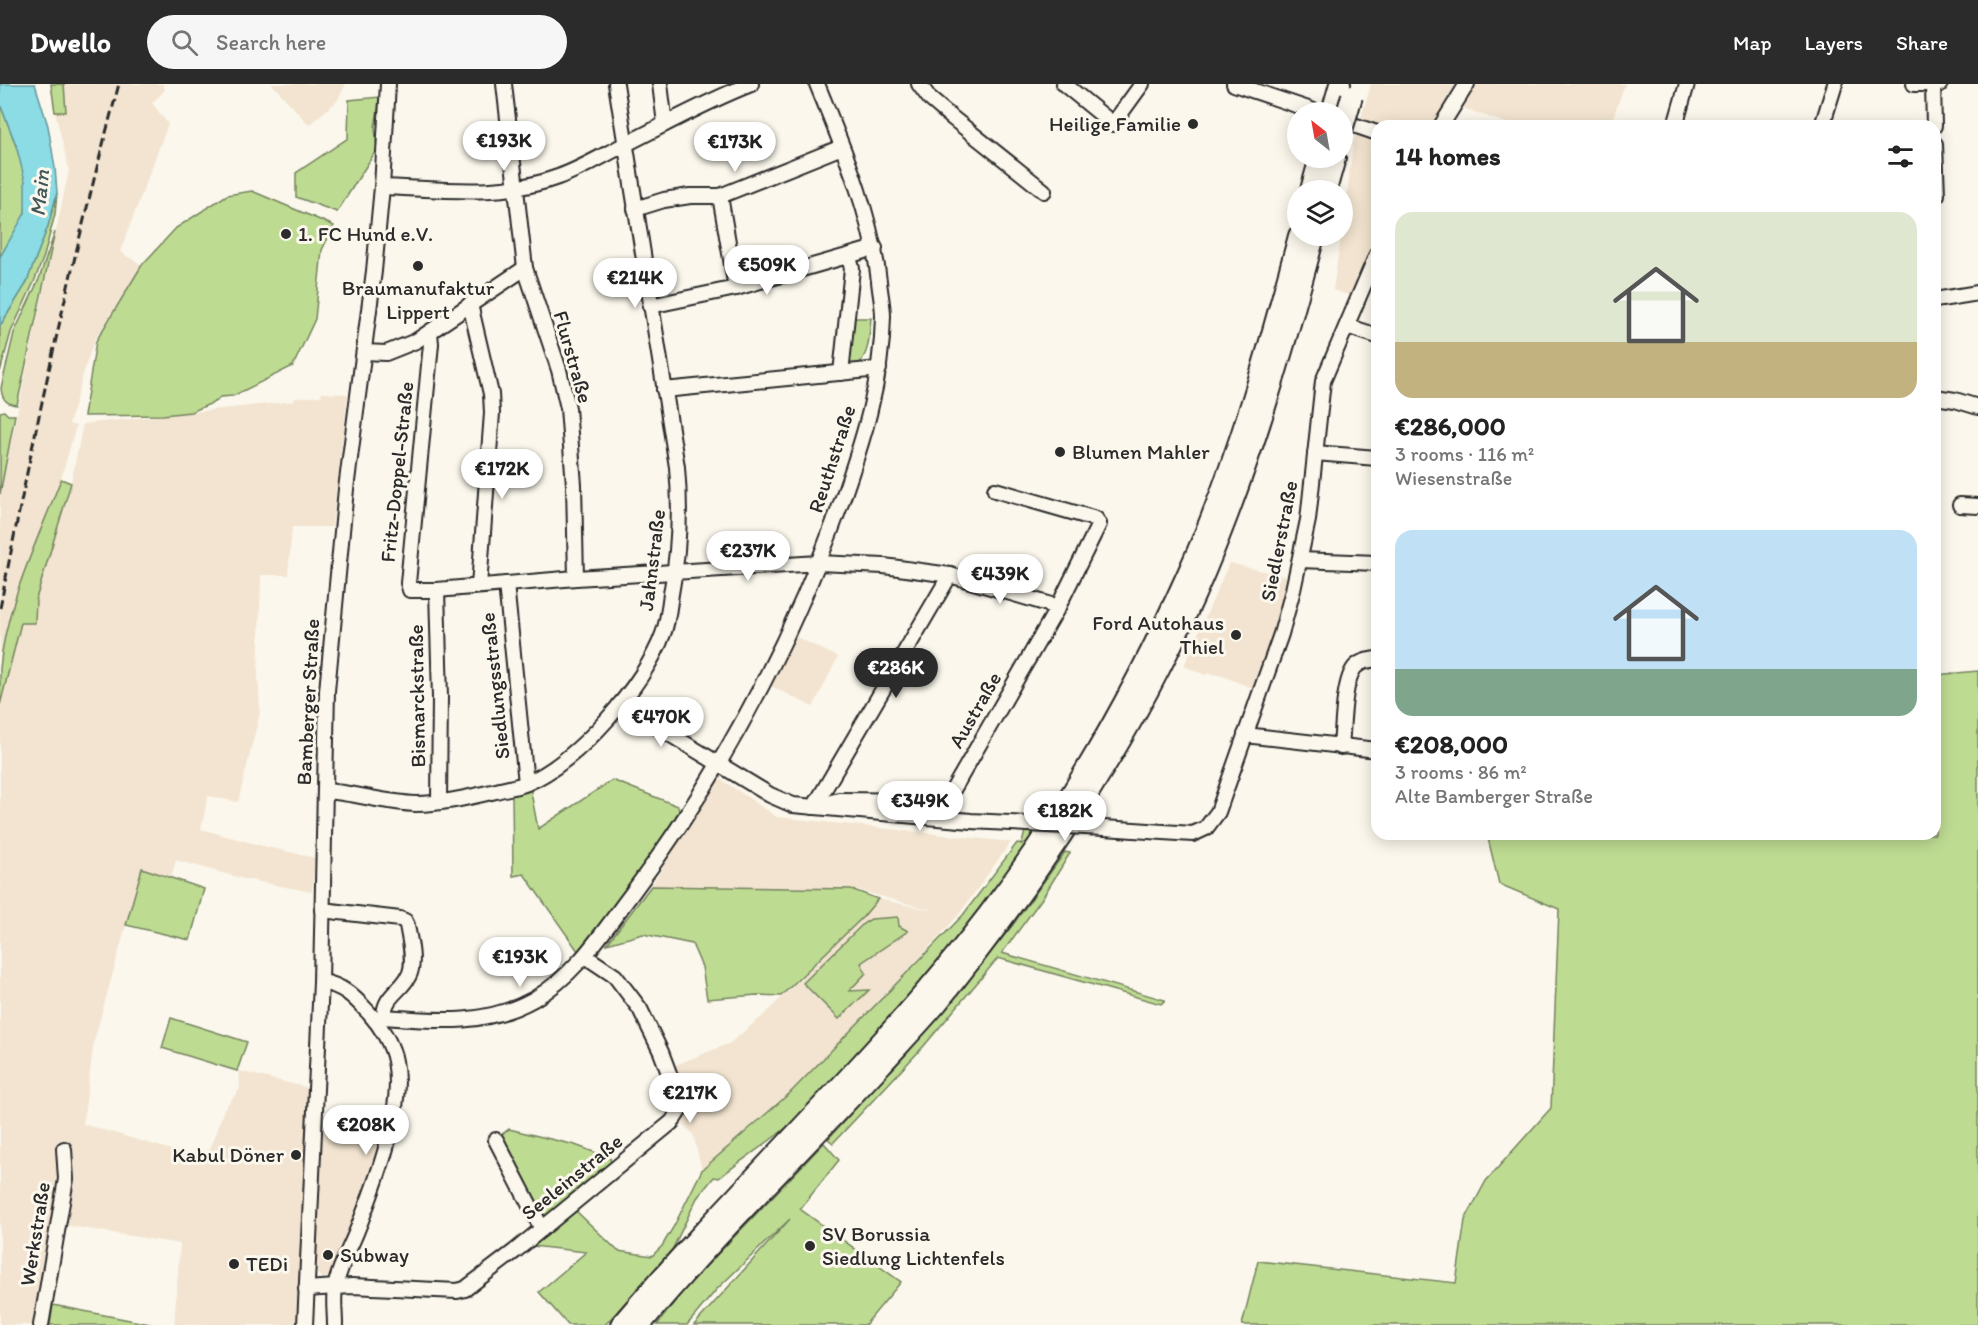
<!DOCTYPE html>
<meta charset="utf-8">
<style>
:root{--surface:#fff;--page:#f6f6f6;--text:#222;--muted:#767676;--accent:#2b2b2b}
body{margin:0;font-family:Itim,sans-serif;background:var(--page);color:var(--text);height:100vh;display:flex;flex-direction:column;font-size:22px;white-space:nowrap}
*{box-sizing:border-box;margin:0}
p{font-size:20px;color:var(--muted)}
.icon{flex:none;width:33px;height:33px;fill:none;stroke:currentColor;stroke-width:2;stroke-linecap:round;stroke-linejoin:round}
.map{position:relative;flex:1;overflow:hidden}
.details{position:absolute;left:1371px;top:36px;width:570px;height:720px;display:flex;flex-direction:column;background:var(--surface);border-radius:18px;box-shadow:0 3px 15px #0003}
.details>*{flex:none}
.needle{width:39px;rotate:329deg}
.buttons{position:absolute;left:1287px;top:18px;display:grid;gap:12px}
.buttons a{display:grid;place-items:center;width:66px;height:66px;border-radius:50%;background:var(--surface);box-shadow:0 3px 15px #0003;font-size:30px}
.price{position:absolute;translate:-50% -51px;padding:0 14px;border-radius:21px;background:#fff;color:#222;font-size:20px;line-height:39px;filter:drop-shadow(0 2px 3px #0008)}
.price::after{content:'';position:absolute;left:50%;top:36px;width:18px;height:14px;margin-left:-9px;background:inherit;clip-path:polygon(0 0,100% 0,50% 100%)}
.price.active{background:var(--accent);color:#fff}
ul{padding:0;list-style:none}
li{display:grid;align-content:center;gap:12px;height:318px;padding:0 24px}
li span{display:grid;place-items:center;height:186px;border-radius:18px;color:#555}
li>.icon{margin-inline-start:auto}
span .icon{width:108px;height:108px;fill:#fffc;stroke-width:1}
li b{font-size:26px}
h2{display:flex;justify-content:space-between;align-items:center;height:72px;padding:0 24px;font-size:26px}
header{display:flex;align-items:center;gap:36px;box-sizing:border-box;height:84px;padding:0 30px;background:var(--accent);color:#fff}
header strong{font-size:28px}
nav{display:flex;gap:33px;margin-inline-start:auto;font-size:21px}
.search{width:420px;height:54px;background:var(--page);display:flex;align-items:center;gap:15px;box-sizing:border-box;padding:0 21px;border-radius:33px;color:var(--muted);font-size:22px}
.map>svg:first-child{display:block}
</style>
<header>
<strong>Dwello</strong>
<div class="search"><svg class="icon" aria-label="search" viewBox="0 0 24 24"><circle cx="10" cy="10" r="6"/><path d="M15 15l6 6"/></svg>Search here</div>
<nav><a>Map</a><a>Layers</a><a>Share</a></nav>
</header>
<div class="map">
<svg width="1978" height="1241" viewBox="0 0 1978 1241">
<rect width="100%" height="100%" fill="#fbf7ec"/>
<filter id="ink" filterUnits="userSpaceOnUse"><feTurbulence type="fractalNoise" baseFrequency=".0167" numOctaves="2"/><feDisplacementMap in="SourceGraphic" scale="12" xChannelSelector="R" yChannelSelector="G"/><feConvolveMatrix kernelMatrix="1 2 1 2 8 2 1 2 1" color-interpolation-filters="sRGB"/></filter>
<g filter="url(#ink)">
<g fill="#f2e4d0">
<polygon points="59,0 163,0 165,6 152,19 168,40 120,168 142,181 95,255 87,277 69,340 76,342 61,395 30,472 12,525 0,584 0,410 69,86 55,28"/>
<polygon points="272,0 346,0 337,17 309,41"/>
<polygon points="1371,0 1625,0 1610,42 1515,42 1460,23 1448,42 1377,42 1377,179 1363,216 1333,206 1341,152 1342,152 1353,61"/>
<polygon points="322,309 348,310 332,443 292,443 288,491 261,491 258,591 260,625 259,633 238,718 208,712 201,745 259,761 315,774 312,808 244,795 176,776 171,794 142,784 94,957 83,1040 206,1076 224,1025 240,1005 239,987 309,1004 297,1241 174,1241 180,1160 64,1141 50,1241 0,1241 0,621 21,539 35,539 36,515 71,399 83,340 295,317 295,314 321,312"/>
<polygon points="1229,479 1288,493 1265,578 1254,605 1223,592 1208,589 1205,591 1184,582"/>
<polygon points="794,552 838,573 813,623 769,601"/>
<polygon points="719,694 777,733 1011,758 957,833 864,934 790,1009 702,1086 693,1050 682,1039 687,1024 685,1006 673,982 730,959 764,931 863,833 878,815 935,827 854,805 651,802"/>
<polygon points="321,1047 381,1059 334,1186 330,1192 322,1195 315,1186"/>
</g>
<g fill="#bedb92" stroke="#74835e" stroke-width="1.5">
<polygon points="51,0 64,0 66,28 55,28"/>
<polygon points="380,13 375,43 377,65 337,128 296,113 296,89 348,54 349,16"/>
<path d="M0,20C12,51 32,94 25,128C22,141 7,161 0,173Z"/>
<polygon points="252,107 334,142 322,166 315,235 293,282 233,312 220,313 217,317 191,328 163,331 84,332 96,257 142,181 176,144 227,111"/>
<polygon points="57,109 55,130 44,172 34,198 11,248 0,288 0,242 26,200 48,142"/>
<path d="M55,148L17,321C6,320 2,315 1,304L14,249L39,195Z"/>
<path d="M853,234H871C869,251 870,267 859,280H848Z"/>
<polygon points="4,327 8,331 15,331 0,410 0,328"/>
<path d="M61,395L71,399L36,515L35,539H21L0,621C0,609 0,596 0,584C6,519 38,456 61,395Z"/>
<polygon points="1978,587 1978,1241 1242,1241 1258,1177 1456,1199 1465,1136 1486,1097 1551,1024 1559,825 1499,800 1487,750 1935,750 1935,591"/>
<polygon points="612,696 678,722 679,727 644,783 578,867 524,790 513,792 512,708 530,703 538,745"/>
<path d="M1025,747L1036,748C983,823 926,894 864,962C845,983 826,1007 806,1027C779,1052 748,1071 719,1094L714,1093L697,1114L672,1166L605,1241H568L539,1208L586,1168L532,1162L575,1126L618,1167L652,1172L662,1162L674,1142L702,1086L790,1009L930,865L963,831L1017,759L1022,760Z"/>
<polygon points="1065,768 1070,769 1043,813 1002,869 1165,916 1161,920 998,874 923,963 833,1059 828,1055 944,926 1012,842"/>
<polygon points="142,784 204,805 190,856 126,841"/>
<polygon points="651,802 851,805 878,815 863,833 781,912 757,911 707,915 702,883 692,860 643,850 607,860"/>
<polygon points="898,833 899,842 908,847 861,879 866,889 849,907 869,906 839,935 803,899 864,839 871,835"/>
<polygon points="171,934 247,958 237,987 162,964"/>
<polygon points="509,1045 575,1061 610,1074 611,1080 545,1133 541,1130 501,1051"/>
<polygon points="824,1059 839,1076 800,1125 901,1198 865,1241 694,1241 790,1135 717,1205 687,1241 657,1241 686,1203"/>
<polygon points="53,1221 155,1241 50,1241"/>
</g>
<polygon fill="#8bdce4" stroke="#65959a" stroke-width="1.5" points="0,0 35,0 48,42 55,84 57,109 48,142 26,200 0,242 0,173 25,129 25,97 16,61 0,20"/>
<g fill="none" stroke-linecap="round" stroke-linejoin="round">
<defs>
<g id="minor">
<polyline points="504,0 525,184 559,286 568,324 574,401 576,494"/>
<polyline points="660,0 665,40"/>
<polyline points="919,0 930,15 950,32 1044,107"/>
<polyline points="1064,0 1113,40 1142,0"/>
<polyline points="1234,0 1317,28"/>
<polyline points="1914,0 1940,0"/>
<polyline points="1933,1 1934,42"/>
<polyline points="1342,37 1377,49"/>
<polyline points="1441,42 1467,0"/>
<polyline points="1675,42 1687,0"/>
<polyline points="1822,42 1835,0"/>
<polyline points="1935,60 1937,111"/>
<path d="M382,103C440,105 502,114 558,93C581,85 602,72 624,61C666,40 707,17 751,0"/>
<polyline points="720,112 736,204"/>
<polyline points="635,125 664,116 690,112 720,112 842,63"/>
<polyline points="1935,216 1978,209"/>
<polyline points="470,220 491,310 492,329 479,502"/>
<polyline points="650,222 736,204 875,164"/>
<polyline points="1347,242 1377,252"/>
<polyline points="430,248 431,260 408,499 410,506 437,506 576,494 819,479 884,482 950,491 1058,523"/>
<polyline points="364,268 386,269 416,257 525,184"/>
<polyline points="841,289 852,185 849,172"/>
<polyline points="664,306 879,285"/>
<polyline points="1935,313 1955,316 1978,323"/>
<polyline points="1315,369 1377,374"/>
<polyline points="1960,421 1978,422"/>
<polyline points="1300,476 1377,479"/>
<polyline points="506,500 526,699"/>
<polyline points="437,506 440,614 439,718"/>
<polyline points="620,620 770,711 793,721 971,737 1028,740"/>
<polyline points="1245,651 1377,666"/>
<path d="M1341,663C1343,643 1343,597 1355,583C1361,577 1369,576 1377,575"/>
<path d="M325,707C356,709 385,719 416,720C443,720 470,713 496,707C506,704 518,703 527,699C577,679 645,600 663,550C668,538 669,523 671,510C679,467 681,427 677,383L616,0"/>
<polyline points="814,723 839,716 928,717 943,715 950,711 1058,523 1099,440 1096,435 995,406"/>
<polyline points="814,723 950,491"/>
<polyline points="1104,744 1193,750 1206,744 1218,728 1281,550 1293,506 1308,436 1323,297 1377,170"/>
<path d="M322,826L400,835L405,837L407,841C409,854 415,875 410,889C403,907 384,910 384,933"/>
<path d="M321,898C343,901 354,913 369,929C380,941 392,960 395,977C405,1025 374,1104 356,1149C349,1166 338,1186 335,1204C333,1216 335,1229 335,1241"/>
<path d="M376,937L384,933C437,937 486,942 534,915C576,891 602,849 630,812C720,692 789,563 840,422C862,360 882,299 883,232C883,221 880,209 879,197C871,128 843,64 817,0"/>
<polyline points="496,1056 542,1145"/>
<polyline points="306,1205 352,1202 457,1207 465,1205 515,1167 672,1038 679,1027 679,1016 661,968 640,925 615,892 585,872"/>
<polyline points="41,1241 66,1095 64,1065"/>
<polyline points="305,1241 321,898 327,607 346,405 374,187 382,103 388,0"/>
</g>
<g id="highway">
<polyline points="1332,28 1340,0"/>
<polyline points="1311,106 1320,74"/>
<polyline points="1326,106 1335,74"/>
<path d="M621,1241C739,1101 876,977 988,831C1068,726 1135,608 1189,487C1237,380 1269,265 1299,152"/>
<path d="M640,1241C715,1150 800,1069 880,982C899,961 919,940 937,919C1044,787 1139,644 1205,487C1251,378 1284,265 1314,152"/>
</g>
</defs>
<use href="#minor" stroke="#2b2b2b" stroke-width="18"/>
<use href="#highway" stroke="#2b2b2b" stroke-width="24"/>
<use href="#minor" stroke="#fbf7ec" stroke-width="14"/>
<use href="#highway" stroke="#fbf7ec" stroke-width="20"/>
<path stroke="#2b2b2b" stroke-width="3" stroke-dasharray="9 4.5" stroke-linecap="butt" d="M0,524C34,348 72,173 119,0"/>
<defs>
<polyline id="minor-bridge" points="1028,740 1104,744"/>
<polyline id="highway-bridge" points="1342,46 1352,12"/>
</defs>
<use href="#minor-bridge" stroke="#2b2b2b" stroke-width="18" stroke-linecap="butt"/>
<use href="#highway-bridge" stroke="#2b2b2b" stroke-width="24" stroke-linecap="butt"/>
<use href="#minor-bridge" stroke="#fbf7ec" stroke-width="14"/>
<use href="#highway-bridge" stroke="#fbf7ec" stroke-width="20"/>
</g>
</g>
<g fill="#2b2b2b" stroke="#fbf7ec" stroke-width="2">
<circle cx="1193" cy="40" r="6"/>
<circle cx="286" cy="150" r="6"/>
<circle cx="418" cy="182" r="6"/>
<circle cx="1060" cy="368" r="6"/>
<circle cx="1236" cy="551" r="6"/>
<circle cx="296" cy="1071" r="6"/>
<circle cx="810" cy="1162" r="6"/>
<circle cx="328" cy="1171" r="6"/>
<circle cx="234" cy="1180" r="6"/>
</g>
<g text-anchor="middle" stroke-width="6" stroke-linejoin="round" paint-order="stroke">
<g font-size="21" fill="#2b2b2b" stroke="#fbf7ec" text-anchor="start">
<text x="1181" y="47" text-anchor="end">Heilige Familie</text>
<text x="298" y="157">1. FC Hund e.V.</text>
<text x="418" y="211" text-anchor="middle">Braumanufaktur<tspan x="418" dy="24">Lippert</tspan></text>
<text x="1072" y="375">Blumen Mahler</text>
<text x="1224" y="546" text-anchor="end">Ford Autohaus<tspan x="1224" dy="24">Thiel</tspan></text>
<text x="284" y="1078" text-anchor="end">Kabul Döner</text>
<text x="822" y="1157">SV Borussia<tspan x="822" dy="24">Siedlung Lichtenfels</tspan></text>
<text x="340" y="1178">Subway</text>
<text x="246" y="1187">TEDi</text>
</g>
<g font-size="21" fill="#2b2b2b" stroke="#fbf7ec">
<text transform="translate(573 273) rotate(74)" y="7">Flurstraße</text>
<text transform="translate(832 375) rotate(-72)" y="7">Reuthstraße</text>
<text transform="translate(397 388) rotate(-84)" y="7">Fritz-Doppel-Straße</text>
<text transform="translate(1279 457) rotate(-79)" y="7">Siedlerstraße</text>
<text transform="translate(652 476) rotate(-83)" y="7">Jahnstraße</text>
<text transform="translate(495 602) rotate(-96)" y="7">Siedlungsstraße</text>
<text transform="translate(417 612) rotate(-91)" y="7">Bismarckstraße</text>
<text transform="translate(308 618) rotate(-87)" y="7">Bamberger Straße</text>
<text transform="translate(975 626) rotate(-60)" y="7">Austraße</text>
<text transform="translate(572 1093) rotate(-39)" y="7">Seeleinstraße</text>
<text transform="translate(35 1150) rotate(-81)" y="7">Werkstraße</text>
</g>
<g font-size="22" font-style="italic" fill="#435759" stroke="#fbf7ec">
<text transform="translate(39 109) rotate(-84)" y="8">Main</text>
</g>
</g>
</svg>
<div class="buttons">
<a><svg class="needle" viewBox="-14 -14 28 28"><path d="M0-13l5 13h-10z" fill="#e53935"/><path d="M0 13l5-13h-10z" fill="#767676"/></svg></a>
<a><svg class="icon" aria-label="layers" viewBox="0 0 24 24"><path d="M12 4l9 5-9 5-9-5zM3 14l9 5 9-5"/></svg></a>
</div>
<b class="price" style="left:504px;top:88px">€193K</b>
<b class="price" style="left:735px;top:89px">€173K</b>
<b class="price" style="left:767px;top:212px">€509K</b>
<b class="price" style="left:635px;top:225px">€214K</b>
<b class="price" style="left:502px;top:416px">€172K</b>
<b class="price" style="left:748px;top:498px">€237K</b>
<b class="price" style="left:1000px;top:521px">€439K</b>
<b class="price active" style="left:896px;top:615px">€286K</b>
<b class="price" style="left:661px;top:664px">€470K</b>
<b class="price" style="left:920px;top:748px">€349K</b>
<b class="price" style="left:1065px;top:758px">€182K</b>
<b class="price" style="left:520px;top:904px">€193K</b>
<b class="price" style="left:690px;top:1040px">€217K</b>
<b class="price" style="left:366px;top:1072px">€208K</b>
<section class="details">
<h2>14 homes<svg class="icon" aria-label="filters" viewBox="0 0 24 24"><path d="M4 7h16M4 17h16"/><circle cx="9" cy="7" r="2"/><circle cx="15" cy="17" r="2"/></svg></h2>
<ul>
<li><span style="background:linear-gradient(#dfe7d0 70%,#c2b280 0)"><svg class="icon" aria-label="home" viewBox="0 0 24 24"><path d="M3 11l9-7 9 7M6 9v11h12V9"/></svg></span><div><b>€286,000</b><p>3 rooms · 116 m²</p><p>Wiesenstraße</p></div></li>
<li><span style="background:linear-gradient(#bfe0f5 75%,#7fa58c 0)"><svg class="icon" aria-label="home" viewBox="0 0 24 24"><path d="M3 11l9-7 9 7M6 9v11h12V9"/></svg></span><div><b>€208,000</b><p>3 rooms · 86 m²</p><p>Alte Bamberger Straße</p></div></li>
</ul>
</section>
</div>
